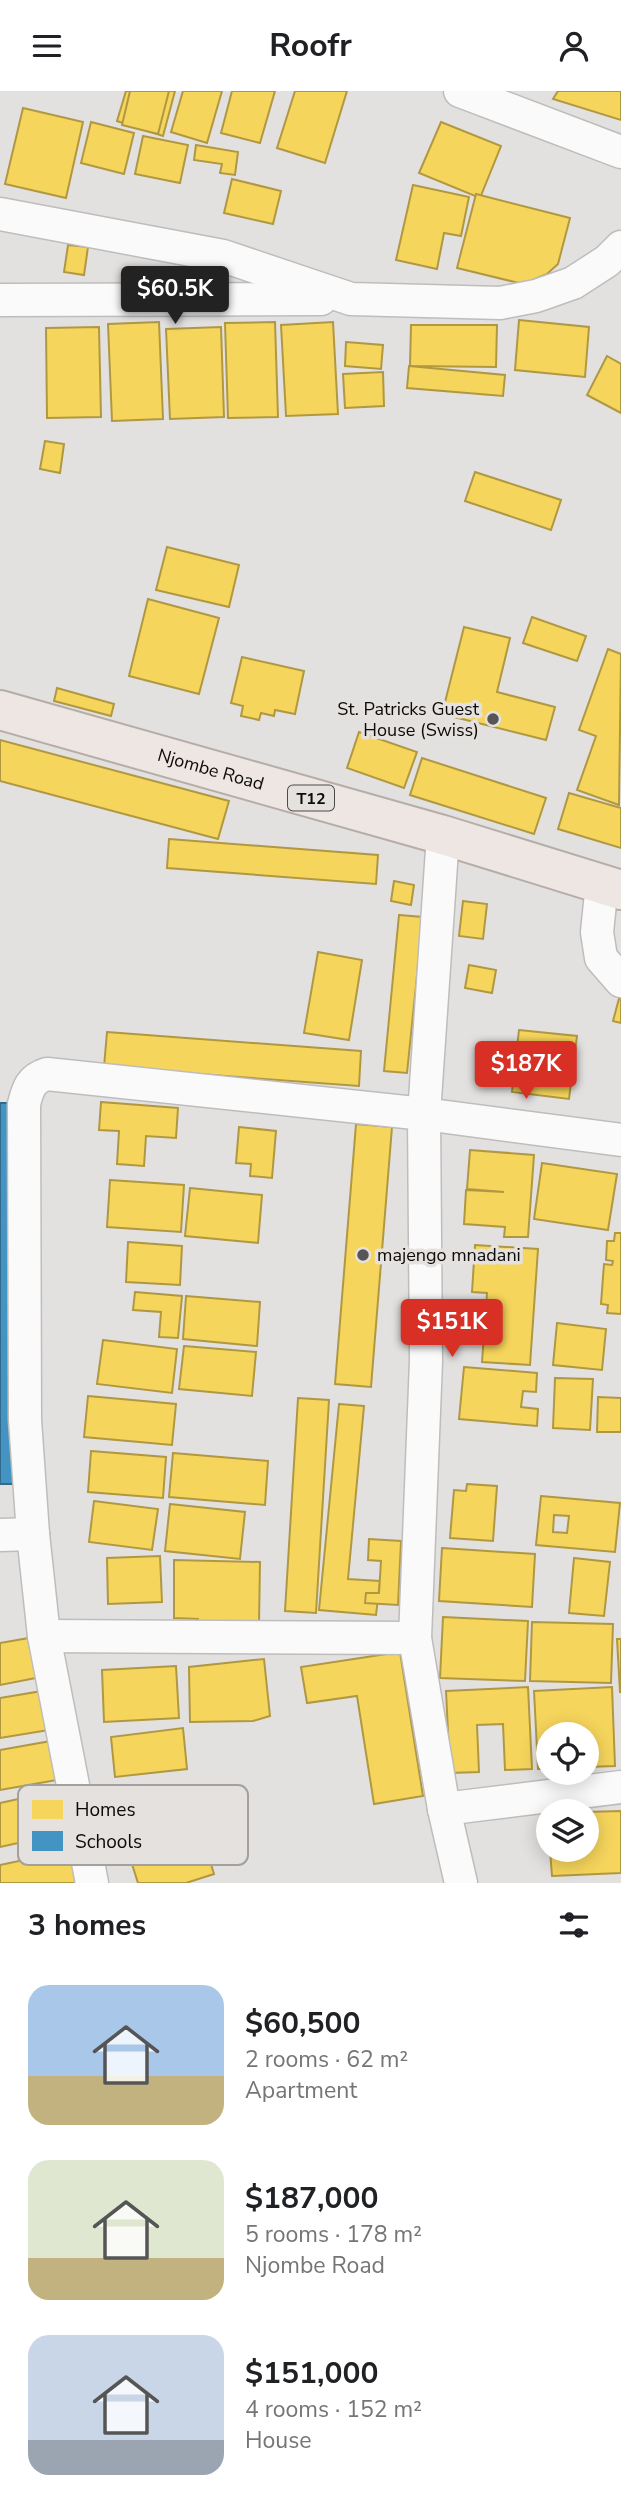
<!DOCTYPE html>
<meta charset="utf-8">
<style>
:root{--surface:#fff;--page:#f2f2f2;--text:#202124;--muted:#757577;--accent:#d93025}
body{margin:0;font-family:"Nunito Sans",sans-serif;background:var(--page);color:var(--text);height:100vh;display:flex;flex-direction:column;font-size:26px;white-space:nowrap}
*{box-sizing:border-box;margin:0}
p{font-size:23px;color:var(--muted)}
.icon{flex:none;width:38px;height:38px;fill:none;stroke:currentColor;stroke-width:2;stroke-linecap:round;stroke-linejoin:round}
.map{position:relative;height:1792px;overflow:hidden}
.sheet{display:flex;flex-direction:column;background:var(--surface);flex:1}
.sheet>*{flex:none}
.buttons{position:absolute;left:536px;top:1631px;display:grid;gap:14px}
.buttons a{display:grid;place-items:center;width:63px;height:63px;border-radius:50%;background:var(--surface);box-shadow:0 4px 18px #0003;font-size:35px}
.price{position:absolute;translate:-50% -60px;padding:0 16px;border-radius:7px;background:var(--accent);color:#fff;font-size:23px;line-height:46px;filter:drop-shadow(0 2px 4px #0008)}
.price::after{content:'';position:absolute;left:50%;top:42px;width:21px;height:16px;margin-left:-10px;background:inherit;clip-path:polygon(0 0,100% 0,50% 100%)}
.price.on{background:#222;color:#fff}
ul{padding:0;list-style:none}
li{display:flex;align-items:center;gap:21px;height:175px;padding:0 28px}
li span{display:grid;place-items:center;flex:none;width:196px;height:140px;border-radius:21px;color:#555}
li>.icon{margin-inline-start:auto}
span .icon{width:84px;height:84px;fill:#fffc;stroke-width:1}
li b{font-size:30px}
h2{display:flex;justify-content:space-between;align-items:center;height:84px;padding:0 28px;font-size:30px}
header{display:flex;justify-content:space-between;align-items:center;height:91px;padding:0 28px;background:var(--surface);font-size:32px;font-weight:700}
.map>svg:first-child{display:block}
</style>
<header><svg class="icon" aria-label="menu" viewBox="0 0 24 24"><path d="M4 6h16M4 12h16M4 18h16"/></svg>Roofr<svg class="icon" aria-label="person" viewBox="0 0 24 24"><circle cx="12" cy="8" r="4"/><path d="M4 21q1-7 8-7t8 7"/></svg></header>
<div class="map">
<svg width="621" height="1792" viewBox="0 0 621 1792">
<rect width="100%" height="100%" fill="#e3e1df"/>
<g fill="#f6d55c" stroke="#b09843" stroke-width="2" fill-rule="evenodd">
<polygon points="126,0 175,0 163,45 117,30"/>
<polygon points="130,0 169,0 158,43 122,34"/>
<polygon points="183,0 222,0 207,52 171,41"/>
<polygon points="232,0 275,0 260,52 221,42"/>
<polygon points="295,0 347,0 325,72 277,57"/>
<polygon points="558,0 621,0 621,29 553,8"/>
<polygon points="23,17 83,31 66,107 5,93"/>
<polygon points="91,31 134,42 124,83 81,72"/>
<polygon points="441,31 501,55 480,107 419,82"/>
<polygon points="143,45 188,54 180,92 135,83"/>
<polygon points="196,54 238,61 235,84 220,82 222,73 194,69"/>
<polygon points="232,88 281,100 273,133 224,122"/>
<polygon points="413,94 469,106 461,145 444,142 437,178 396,169"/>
<polygon points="476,103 570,127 558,173 547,183 523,193 457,177"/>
<polygon points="68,154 88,156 84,184 64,181"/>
<polygon points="519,229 589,236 585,286 515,279"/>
<polygon points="159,231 163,328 112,330 108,233"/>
<polygon points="275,231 278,326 228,327 225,232"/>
<polygon points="333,231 338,323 286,325 281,234"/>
<polygon points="411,234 497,234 496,276 410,275"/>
<polygon points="99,236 101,326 47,327 46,237"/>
<polygon points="221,236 224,326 170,328 166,238"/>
<polygon points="346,251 383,254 381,278 345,275"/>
<polygon points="607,265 621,273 621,322 587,304"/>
<polygon points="409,275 505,284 503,305 407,297"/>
<polygon points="383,281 384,315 345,317 343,283"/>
<polygon points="45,350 64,353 60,382 40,378"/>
<polygon points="475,381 561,409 551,439 465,410"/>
<polygon points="167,456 239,474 229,516 156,499"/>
<polygon points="148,508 219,527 199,603 129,585"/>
<polygon points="532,526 586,545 577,570 523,552"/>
<polygon points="464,536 510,547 497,601 555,616 546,649 442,623"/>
<polygon points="608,558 621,563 619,714 577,699 596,645 579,639"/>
<polygon points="242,566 304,580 295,623 275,619 274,625 261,622 259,629 241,625 243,615 231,612"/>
<polygon points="57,597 114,613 111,625 54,610"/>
<polygon points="359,641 417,661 404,697 347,677"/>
<polygon points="0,649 229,710 218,748 0,690"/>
<polygon points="422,667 546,707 534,743 410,704"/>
<polygon points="569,702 621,717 621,757 558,738"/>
<polygon points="169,748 378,764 376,793 167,777"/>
<polygon points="394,790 414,794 411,814 391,810"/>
<polygon points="463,810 487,813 483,848 459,845"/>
<polygon points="399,824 423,826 407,982 384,980"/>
<polygon points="318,861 362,869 349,949 304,942"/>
<polygon points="469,874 496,879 492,902 465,897"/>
<polygon points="621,900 621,932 613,930"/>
<polygon points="519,939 577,945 569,1008 512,1001"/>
<polygon points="107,941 361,960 359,995 104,976"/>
<polygon points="101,1011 178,1017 176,1047 146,1045 144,1075 117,1073 119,1040 99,1039"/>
<polygon points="356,1033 392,1036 371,1296 335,1293"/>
<polygon points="239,1036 276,1040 272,1087 250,1085 251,1073 236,1072"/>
<polygon points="470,1059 534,1064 528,1146 504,1146 505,1136 464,1133 466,1099 504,1101 467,1098"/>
<polygon points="542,1072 617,1083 608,1139 534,1128"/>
<polygon points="110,1089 184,1094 181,1141 107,1136"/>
<polygon points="190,1097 262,1104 258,1152 185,1145"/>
<polygon points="615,1142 621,1142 621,1223 607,1222 608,1214 601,1213 604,1173 612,1174 613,1170 606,1169 607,1150 614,1150"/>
<polygon points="128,1151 182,1155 180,1194 126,1191"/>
<polygon points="475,1154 538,1158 530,1274 482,1271 487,1202 472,1201"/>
<polygon points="135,1201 182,1205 178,1247 159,1246 161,1221 133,1219"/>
<polygon points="186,1205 260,1211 257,1255 183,1248"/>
<polygon points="557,1232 606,1238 602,1279 553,1274"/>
<polygon points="103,1249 177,1258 172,1302 97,1293"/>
<polygon points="184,1255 256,1261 252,1305 179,1298"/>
<polygon points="464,1276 537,1282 536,1301 523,1300 521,1316 538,1318 537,1335 459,1328"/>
<polygon points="555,1287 593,1288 590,1339 553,1337"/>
<polygon points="88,1305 176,1313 172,1354 84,1346"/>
<polygon points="598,1306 621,1307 621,1341 597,1341"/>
<polygon points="298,1307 329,1309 316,1522 285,1520"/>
<polygon points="339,1313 364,1315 348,1488 380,1490 376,1524 319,1519"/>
<polygon points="91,1360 166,1366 163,1407 88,1401"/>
<polygon points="173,1362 268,1370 265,1414 169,1406"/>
<polygon points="467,1393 497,1395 493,1450 450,1447 454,1399 466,1400"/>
<path d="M541,1405L620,1412L615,1461L536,1454ZM554,1424L569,1425L567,1442L553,1441Z"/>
<polygon points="94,1410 158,1418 152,1459 89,1451"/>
<polygon points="170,1413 245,1421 240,1468 165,1460"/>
<polygon points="369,1448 401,1450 398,1514 365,1512 366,1502 379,1502 381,1470 368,1469"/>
<polygon points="442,1457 535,1463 532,1516 439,1510"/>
<polygon points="160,1465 162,1511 108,1513 107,1467"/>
<polygon points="574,1467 610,1471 604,1525 569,1522"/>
<polygon points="174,1469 260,1471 259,1533 198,1532 198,1528 174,1527"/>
<polygon points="443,1526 528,1530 525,1590 440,1587"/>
<polygon points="532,1531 613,1533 611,1592 530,1590"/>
<polygon points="29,1547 36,1587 0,1594 0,1552"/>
<polygon points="617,1548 621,1548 621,1601 620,1601"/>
<polygon points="400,1561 423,1705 374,1713 357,1605 307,1612 301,1576"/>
<polygon points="264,1568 270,1625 253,1630 190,1631 189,1576"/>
<polygon points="176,1575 179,1627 104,1631 102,1579"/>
<polygon points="528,1596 532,1678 505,1679 503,1633 477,1634 479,1681 450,1682 446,1600"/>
<polygon points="612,1596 615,1675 586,1676 586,1643 548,1643 548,1678 538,1678 534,1600"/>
<polygon points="42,1600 49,1639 0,1647 0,1607"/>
<polygon points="183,1637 187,1678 115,1686 111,1646"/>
<polygon points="51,1650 57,1689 0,1699 0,1659"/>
<polygon points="50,1701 59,1743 0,1756 0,1712"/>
<polygon points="621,1720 621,1782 552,1785 550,1759 586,1759 586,1721"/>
<polygon points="203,1747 214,1783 186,1792 138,1792 131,1770"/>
<polygon points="71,1759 78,1792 0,1792 0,1774"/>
</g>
<polygon fill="#4393c3" stroke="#326a8c" stroke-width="2" points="0,1012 10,1012 13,1393 0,1393"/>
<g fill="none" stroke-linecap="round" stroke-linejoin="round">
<defs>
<g id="minor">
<polyline points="460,0 621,61"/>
<polyline points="0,123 223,165 351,208 500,212 536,205 573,192 607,170 621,156"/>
<polyline points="0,209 321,208"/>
<polyline points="443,744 424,1023 426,1270 415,1547 444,1718 461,1792"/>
<polyline points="602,793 597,841 601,867 621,890"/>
<polyline points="0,1444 33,1443"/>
<polyline points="44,1545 415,1547"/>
<polyline points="444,1718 621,1696"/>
<path d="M92,1792L44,1545L33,1443L25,1329L24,1013C28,997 31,988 47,983L424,1023L621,1049"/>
</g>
<g id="highway">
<path id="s1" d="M0,619L443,744L621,799"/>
</g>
</defs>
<use href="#minor" stroke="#bebdbc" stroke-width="35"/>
<use href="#highway" stroke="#b6ada7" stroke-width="42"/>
<use href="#minor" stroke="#fbfafa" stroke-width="32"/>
<use href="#highway" stroke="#ede6e2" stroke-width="38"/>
</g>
<g fill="#575655" stroke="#e4e1de" stroke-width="2.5">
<circle cx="493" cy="628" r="7"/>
<circle cx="363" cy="1164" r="7"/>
</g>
<g text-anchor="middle" stroke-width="7" stroke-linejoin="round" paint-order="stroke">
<rect fill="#e4e1de" stroke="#4d4b4a" stroke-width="2" x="288" y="694.5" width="46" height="25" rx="5"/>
<g font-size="16" font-weight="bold" fill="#0c0b0a">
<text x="311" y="713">T12</text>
</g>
<g font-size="18" fill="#0c0b0a" stroke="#e4e1de" text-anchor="end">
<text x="479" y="624">St. Patricks Guest<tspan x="479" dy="21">House (Swiss)</tspan></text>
<text x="377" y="1170" text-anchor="start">majengo mnadani</text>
</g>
<g font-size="18" fill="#0c0b0a" stroke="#e4e1de">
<text dy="6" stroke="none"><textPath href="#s1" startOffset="219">Njombe Road</textPath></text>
</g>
</g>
<rect x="18" y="1694" width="230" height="80" rx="10" fill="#e4e1de" stroke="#a3a19e" stroke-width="2"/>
<rect x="32" y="1709" width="31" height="19" fill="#f6d55c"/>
<rect x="32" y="1740" width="31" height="20" fill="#4393c3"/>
<g font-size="19" fill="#0c0b0a">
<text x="75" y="1725">Homes</text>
<text x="75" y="1757">Schools</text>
</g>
</svg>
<div class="buttons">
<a><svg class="icon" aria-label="locate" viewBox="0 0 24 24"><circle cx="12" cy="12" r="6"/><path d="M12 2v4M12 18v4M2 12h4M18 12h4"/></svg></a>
<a><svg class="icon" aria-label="layers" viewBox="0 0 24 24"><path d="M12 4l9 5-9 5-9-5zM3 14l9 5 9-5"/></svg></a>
</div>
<b class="price on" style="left:175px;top:235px">$60.5K</b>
<b class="price" style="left:526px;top:1010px">$187K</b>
<b class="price" style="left:452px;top:1268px">$151K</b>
</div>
<section class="sheet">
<h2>3 homes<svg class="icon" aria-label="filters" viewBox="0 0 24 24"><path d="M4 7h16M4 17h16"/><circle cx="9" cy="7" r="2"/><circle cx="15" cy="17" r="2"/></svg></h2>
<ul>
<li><span style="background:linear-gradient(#a9c7e8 65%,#c2b280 0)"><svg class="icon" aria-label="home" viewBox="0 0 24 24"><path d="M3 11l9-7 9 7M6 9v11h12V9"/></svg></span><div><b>$60,500</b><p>2 rooms · 62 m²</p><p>Apartment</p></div></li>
<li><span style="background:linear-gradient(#dfe7d0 70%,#c2b280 0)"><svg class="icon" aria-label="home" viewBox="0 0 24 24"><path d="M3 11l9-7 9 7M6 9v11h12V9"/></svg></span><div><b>$187,000</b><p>5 rooms · 178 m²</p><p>Njombe Road</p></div></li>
<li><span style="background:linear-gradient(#c9d6e8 75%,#9aa5b1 0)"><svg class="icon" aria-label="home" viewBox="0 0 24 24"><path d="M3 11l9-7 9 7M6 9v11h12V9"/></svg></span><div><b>$151,000</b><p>4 rooms · 152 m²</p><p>House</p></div></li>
</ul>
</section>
